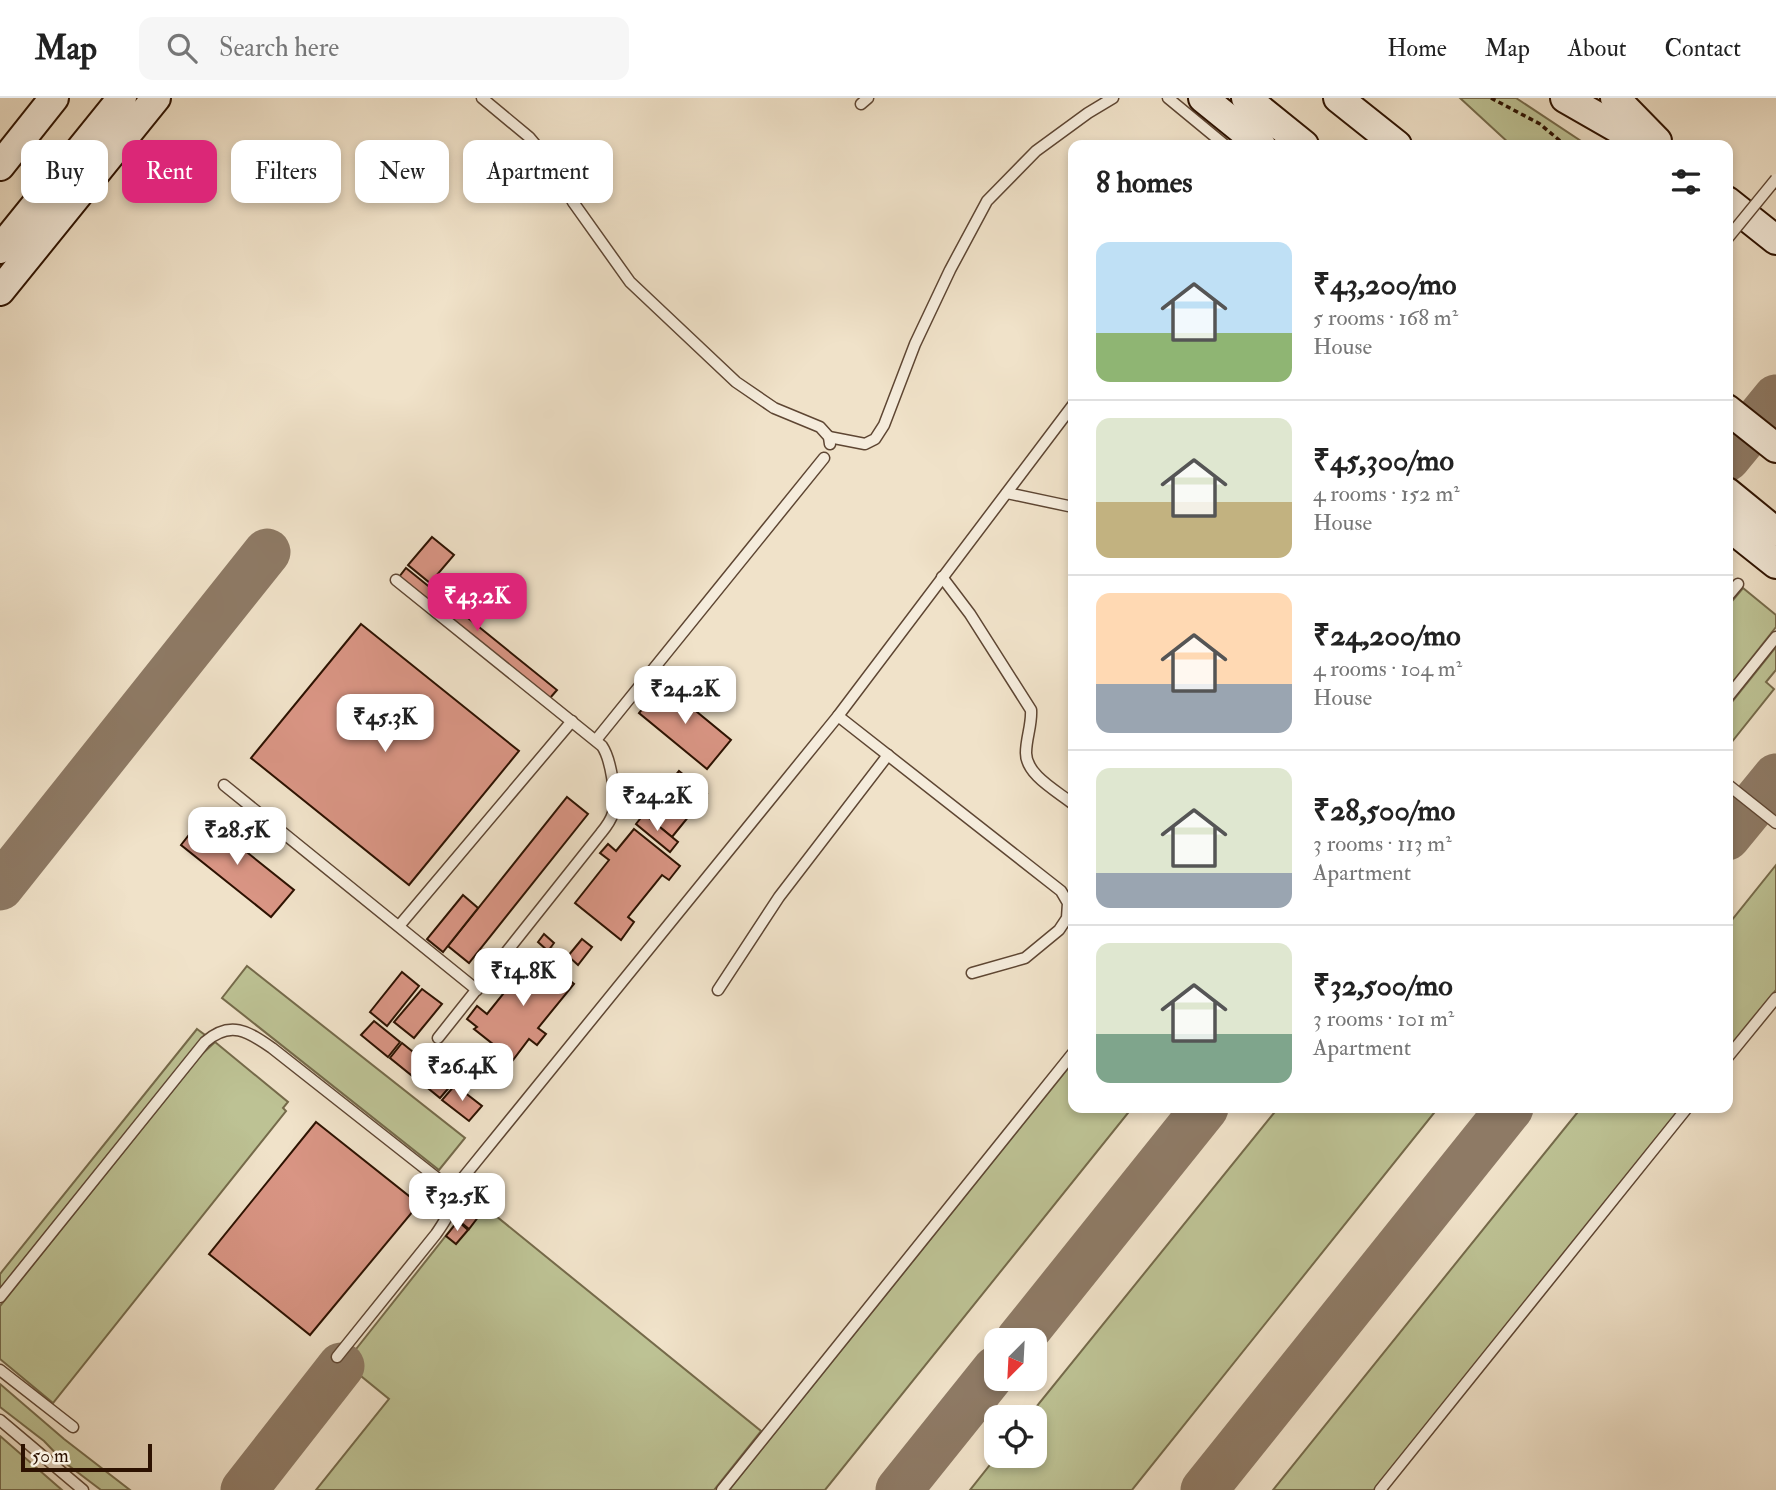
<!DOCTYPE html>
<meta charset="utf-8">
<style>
:root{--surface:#fff;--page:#f6f6f6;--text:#222;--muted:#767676;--line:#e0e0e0;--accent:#db2777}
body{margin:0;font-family:"IM FELL Double Pica",serif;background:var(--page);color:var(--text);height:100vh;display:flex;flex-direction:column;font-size:26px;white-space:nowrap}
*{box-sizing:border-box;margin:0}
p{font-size:23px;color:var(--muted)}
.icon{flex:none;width:38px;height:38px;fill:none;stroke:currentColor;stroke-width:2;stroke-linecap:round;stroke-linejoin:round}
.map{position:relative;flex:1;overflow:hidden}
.drawer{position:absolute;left:1068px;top:42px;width:665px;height:973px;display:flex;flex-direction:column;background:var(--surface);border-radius:14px;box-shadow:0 4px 10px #0003}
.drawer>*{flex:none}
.hud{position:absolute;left:21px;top:42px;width:665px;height:63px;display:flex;gap:14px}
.needle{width:46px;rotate:204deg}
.tools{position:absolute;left:984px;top:1230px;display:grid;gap:14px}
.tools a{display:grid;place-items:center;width:63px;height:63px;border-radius:14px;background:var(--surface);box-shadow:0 4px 10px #0003;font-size:35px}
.scale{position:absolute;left:21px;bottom:18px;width:131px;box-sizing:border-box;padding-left:7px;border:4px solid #2d1201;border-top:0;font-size:19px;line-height:24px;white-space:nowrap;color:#2d1201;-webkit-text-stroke:5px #f5ecdc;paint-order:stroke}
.price{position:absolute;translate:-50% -60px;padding:0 16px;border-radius:14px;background:#fff;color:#222;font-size:23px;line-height:46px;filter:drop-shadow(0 2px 4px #0008)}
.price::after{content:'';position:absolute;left:50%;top:42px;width:21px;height:16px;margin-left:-10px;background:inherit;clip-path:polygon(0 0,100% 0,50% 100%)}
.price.active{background:var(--accent);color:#fff}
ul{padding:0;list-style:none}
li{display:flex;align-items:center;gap:21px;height:175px;padding:0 28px}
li+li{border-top:2px solid var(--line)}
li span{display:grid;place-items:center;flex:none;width:196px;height:140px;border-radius:14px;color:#555}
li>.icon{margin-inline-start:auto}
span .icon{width:84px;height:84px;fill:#fffc;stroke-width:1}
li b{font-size:30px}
h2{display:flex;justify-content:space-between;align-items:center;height:84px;padding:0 28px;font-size:30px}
.tag{padding:0 24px;border-radius:14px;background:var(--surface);box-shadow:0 4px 10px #0003;font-size:24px;line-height:63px}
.tag.active{background:var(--accent);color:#fff}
header{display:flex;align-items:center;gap:42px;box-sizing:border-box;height:98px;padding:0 35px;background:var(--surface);border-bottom:2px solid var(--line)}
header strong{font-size:33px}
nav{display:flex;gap:38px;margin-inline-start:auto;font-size:24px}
.search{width:490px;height:63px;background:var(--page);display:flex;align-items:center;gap:18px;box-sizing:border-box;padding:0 24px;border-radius:14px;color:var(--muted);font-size:26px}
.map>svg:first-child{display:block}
</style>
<header>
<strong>Map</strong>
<div class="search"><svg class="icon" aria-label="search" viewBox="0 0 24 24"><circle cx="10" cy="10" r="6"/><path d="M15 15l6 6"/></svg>Search here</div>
<nav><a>Home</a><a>Map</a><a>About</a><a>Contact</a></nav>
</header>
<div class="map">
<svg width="1776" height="1392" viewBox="0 0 1776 1392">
<rect width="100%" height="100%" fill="#f0e2c9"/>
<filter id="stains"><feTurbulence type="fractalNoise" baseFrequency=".00286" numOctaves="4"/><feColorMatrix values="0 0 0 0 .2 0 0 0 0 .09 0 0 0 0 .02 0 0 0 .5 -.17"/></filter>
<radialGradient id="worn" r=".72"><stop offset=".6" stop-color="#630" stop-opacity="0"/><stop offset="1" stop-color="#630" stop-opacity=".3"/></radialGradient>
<g fill="#bdc294" stroke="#756a4a" stroke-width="2">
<polygon points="1460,0 1516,0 1587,47 1511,47"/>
<polygon points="1743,490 1776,517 1776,529 1727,591 1727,509"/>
<polygon points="1776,549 1776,572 1766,584 1774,591 1727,650 1727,610"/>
<polygon points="1776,767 1776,892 1727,953 1727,828"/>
<polygon points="247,868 465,1040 439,1072 222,900"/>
<polygon points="197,931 205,937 0,1191 0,1176"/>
<polygon points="215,944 288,1004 283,1010 286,1013 53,1305 0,1261 0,1208 201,957"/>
<polygon points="1073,964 1073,1010 1132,1010 825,1392 729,1392"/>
<polygon points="1278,1010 1438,1010 1132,1392 970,1392 997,1358 1034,1358 1034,1320 1028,1319"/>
<polygon points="1581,1010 1681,1010 1374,1392 1273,1392"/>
<polygon points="475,1101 761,1333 714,1392 316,1392 389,1301 345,1265"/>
<polygon points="0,1286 64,1341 130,1392 101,1392 64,1364 44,1343 0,1309"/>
<polygon points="0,1338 62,1392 0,1392"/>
</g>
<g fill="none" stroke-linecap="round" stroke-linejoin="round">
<g stroke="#8e7a65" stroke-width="47">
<polyline points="1727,360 1776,300"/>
<polyline points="1727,739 1776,679"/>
<polyline points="0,789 267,454"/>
<polyline points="1019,1242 1205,1010"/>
<polyline points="244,1392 341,1268"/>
<polyline points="899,1392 996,1271"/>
<polyline points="1204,1392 1510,1010"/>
</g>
</g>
<g fill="#d99584" stroke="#2d1201" stroke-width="2">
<polygon points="432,439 454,457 430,485 408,467"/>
<polygon points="406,470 557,592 550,600 399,479"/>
<polygon points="361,526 519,653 409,787 251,660"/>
<polygon points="663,586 731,642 707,671 639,615"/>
<polygon points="679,673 707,696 672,739 644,716"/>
<polygon points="567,699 588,716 469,865 448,848"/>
<polygon points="644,716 678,744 670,754 636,726"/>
<polygon points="203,719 294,792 271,819 181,747"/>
<polygon points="634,731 680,768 669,782 662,777 628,819 634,824 621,842 575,805 609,762 600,755 608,746 616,753"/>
<polygon points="463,797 478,810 443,854 427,841"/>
<polygon points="544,836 554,845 548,853 538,844"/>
<polygon points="582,841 592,849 578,867 568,858"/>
<polygon points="553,851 567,863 559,871 546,860"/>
<polygon points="536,855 574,886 538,930 546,936 537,947 529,941 513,962 474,931 477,929 467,921 477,908 487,916"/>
<polygon points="402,874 419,888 387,928 370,914"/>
<polygon points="422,891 442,906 414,940 394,924"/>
<polygon points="374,923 400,944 388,959 361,937"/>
<polygon points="402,945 428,966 416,981 390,960"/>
<polygon points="430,967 453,985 440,1000 418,982"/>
<polygon points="455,987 482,1008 469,1023 442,1002"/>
<polygon points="316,1024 419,1106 310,1237 209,1156"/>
<polygon points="471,1106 482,1114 469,1131 458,1122"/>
<polygon points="458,1123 468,1132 456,1146 446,1138"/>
</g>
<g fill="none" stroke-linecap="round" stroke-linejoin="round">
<defs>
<g id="lane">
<polyline points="482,0 529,39 554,69 573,104 630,184 736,284 774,310 820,329 829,339 830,346"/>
<polyline points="1168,0 1225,47"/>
<polyline points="861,6 868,0"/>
<polyline points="829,339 865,346 875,341 884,327 915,246 950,172 987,103 1036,53 1088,15 1113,0"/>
<polyline points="1007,395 1073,409"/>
<path d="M942,479L970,516L1031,612C1032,627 1026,640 1026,655C1026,677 1057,693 1073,706"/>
<path d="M396,482L602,648C611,661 617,700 613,715C611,722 606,729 601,735L438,940"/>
<polyline points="1727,499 1738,486"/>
<polyline points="1727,600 1776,539"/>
<polyline points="838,618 1061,793 1068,805 1067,820 1059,832 1025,860 972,875"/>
<polyline points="596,642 824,360"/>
<polyline points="1727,686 1776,725"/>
<polyline points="224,687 477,892"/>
<polyline points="399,828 572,623"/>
<polyline points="718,892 779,799 888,657"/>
<polyline points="1727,960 1776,900"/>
<polyline points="449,1097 838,618 1073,307"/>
<path d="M0,1199L205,944C230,922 248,933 272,950L437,1080C458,1103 452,1113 436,1136L337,1259"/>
<polyline points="0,1272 73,1329"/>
<polyline points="0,1322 83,1392"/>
<polyline points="722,1392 1073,955"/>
<polyline points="1380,1392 1687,1010"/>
</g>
<g id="secondary">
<polyline points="1203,0 1261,47"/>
<polyline points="1246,0 1304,47"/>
<polyline points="1338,0 1397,47"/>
<polyline points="1565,0 1647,47"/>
<polyline points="1615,0 1657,43"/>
<polyline points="0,68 54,0"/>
<polyline points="1727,103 1776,142"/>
<polyline points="0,151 122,0"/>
<polyline points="0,193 156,0"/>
<polyline points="1727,311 1776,350"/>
<polyline points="1727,394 1776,434"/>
<polyline points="1727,427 1776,466"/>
</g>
</defs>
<use href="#lane" stroke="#5e4633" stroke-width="13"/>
<use href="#secondary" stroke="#2d1201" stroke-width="32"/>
<polyline stroke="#2d1201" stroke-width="3.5" stroke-dasharray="5 3.5" stroke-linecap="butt" points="1491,0 1540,26 1565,47"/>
<use href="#lane" stroke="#f5ecdc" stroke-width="10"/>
<use href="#secondary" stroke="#f5ecdc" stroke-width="28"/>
<defs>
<polyline id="lane-bridge" points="1727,141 1776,81"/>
</defs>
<use href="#lane-bridge" stroke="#5e4633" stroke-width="13" stroke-linecap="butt"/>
<use href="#lane-bridge" stroke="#f5ecdc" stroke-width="10"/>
</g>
<rect width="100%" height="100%" filter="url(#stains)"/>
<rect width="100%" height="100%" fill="url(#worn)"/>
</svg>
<div class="tools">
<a><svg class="needle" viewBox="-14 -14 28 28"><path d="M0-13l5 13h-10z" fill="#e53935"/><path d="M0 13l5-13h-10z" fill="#767676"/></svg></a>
<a><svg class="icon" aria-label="locate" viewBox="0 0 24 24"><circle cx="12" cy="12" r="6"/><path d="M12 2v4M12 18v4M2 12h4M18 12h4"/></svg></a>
</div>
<div class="scale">50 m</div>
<b class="price active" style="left:477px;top:535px">₹43.2K</b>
<b class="price" style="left:685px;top:628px">₹24.2K</b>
<b class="price" style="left:385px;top:656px">₹45.3K</b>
<b class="price" style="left:657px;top:735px">₹24.2K</b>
<b class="price" style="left:237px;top:769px">₹28.5K</b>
<b class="price" style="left:523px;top:910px">₹14.8K</b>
<b class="price" style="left:462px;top:1005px">₹26.4K</b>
<b class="price" style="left:457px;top:1135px">₹32.5K</b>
<div class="hud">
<a class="tag">Buy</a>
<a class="tag active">Rent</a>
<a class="tag">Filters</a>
<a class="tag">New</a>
<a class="tag">Apartment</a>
</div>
<section class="drawer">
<h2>8 homes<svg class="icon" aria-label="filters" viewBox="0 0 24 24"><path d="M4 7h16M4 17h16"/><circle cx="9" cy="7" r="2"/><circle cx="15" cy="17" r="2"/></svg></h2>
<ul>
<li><span style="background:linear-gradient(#bfe0f5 65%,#8fb573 0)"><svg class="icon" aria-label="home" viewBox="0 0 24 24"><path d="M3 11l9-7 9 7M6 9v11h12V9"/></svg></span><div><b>₹43,200/mo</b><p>5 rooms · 168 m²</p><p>House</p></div></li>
<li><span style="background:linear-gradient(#dfe7d0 60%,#c2b280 0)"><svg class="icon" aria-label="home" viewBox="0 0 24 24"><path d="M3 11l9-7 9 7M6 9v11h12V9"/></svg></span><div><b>₹45,300/mo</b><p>4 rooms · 152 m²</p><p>House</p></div></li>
<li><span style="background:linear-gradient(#ffd9b3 65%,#9aa5b1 0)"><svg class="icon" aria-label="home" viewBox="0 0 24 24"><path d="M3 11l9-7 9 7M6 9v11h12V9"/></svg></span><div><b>₹24,200/mo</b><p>4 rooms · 104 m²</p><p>House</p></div></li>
<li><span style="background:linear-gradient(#dfe7d0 75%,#9aa5b1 0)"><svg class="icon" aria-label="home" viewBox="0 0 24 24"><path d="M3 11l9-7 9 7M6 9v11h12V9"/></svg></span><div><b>₹28,500/mo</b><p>3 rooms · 113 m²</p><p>Apartment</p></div></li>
<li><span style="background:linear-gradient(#dfe7d0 65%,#7fa58c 0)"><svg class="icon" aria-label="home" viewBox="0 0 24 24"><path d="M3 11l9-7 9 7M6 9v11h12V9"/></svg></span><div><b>₹32,500/mo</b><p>3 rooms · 101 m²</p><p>Apartment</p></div></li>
</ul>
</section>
</div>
